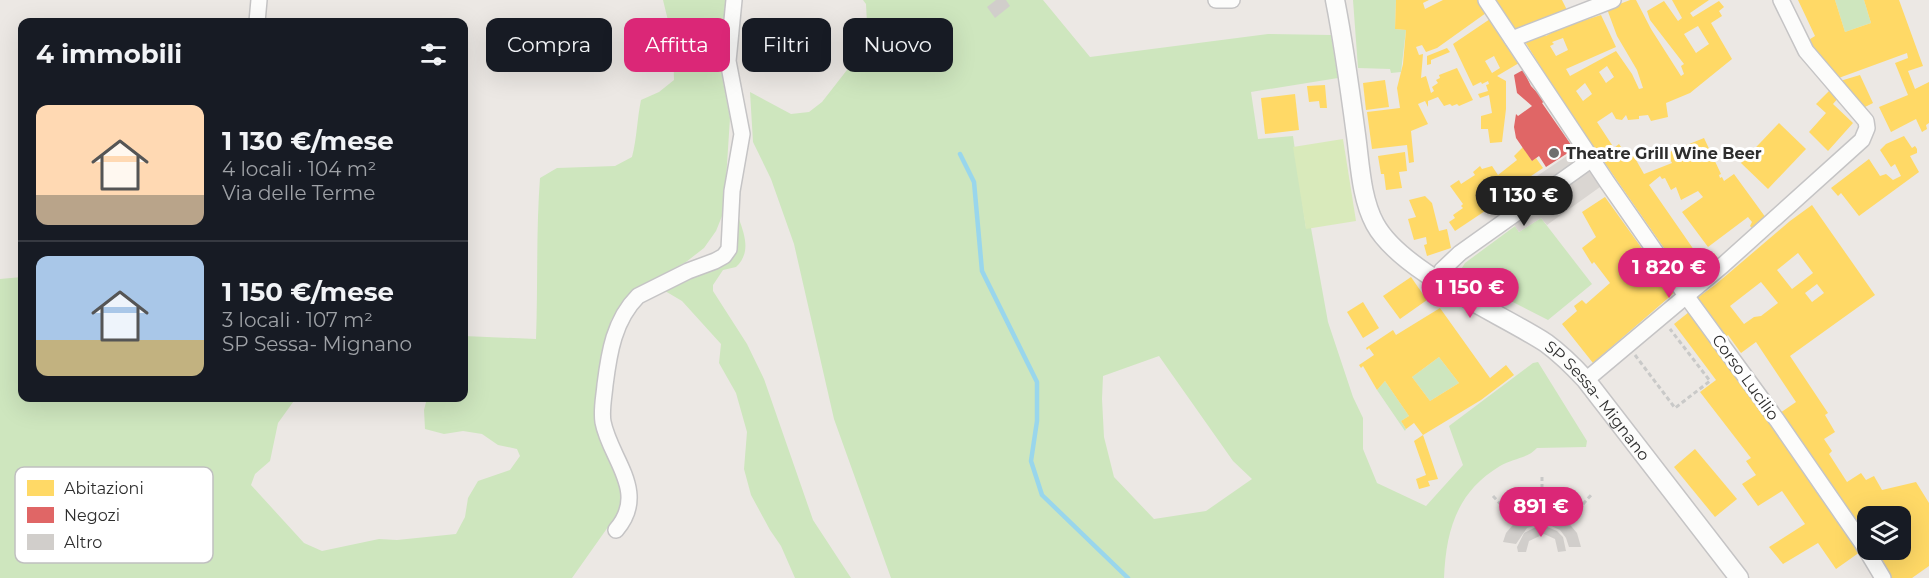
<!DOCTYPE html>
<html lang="it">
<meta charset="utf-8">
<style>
:root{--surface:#171b24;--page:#20242c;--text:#f1f3f6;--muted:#9ea1a6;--line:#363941;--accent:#db2777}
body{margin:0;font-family:Montserrat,sans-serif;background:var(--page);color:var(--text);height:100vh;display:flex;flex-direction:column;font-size:22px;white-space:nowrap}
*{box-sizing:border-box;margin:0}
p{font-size:20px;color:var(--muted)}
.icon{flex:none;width:33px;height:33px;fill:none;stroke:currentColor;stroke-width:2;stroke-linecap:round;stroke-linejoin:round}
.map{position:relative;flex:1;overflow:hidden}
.drawer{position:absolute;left:18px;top:18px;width:450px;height:384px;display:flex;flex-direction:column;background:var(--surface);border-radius:12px;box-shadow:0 6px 24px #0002}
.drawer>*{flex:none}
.top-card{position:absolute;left:486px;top:18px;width:570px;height:54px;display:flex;gap:12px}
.buttons{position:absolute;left:1857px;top:506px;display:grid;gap:12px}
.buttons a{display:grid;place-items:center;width:54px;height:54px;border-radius:12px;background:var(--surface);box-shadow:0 6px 24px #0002;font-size:30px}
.price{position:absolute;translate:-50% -51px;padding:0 14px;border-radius:21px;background:var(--accent);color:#fff;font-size:20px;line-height:39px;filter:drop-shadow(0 2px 3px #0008)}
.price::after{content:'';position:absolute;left:50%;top:36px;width:18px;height:14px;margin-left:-9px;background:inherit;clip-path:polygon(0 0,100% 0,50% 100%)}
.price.active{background:#222;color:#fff}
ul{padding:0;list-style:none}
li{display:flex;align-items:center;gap:18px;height:150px;padding:0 18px}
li+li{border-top:2px solid var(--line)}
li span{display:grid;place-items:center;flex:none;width:168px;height:120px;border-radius:12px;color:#555}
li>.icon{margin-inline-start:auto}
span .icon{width:72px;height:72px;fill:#fffc;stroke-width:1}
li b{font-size:26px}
h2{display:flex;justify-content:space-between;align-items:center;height:72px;padding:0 18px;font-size:26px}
.chip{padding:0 21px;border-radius:12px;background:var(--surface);box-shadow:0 6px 24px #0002;font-size:21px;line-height:54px}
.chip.active{background:var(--accent);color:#fff}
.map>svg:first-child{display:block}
</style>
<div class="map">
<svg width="1929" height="578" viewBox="0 0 1929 578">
<rect width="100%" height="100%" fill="#ece8e4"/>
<g fill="#cee6be" fill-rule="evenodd">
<path d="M663,0H728L719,60L730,118L724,211L716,231L704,248L686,262L647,283L626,300L611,320L601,354L596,399L622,491L620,510L572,578H0V279L22,277V398H296L278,423L270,461L255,474L251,485L304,543L322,551L379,539L397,540L456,534L465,517L468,498L478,481L510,470L520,456L517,449L498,445L482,434L463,431L444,434L425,429L424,410L427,398H464V336L536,339C538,285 536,231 540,178L557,168L615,166L632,157C637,138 637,119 641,100L659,92L674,80L673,41Z"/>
<path d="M863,0H1043L1090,57L1268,34L1331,35L1338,78L1251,92L1258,139L1293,136L1306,228H1311L1328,322L1353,397L1363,418V449L1377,483L1426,506L1463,465L1449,426L1533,363L1538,362L1587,441L1586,447L1537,448C1527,459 1513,458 1500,466C1457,492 1446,530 1444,578H891L834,419L794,244L771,179L753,142L750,92L791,114L809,112L822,102L868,43L866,4ZM1159,356L1233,461L1252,479L1206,511L1154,519L1114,477L1104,437L1102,399L1103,376Z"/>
<polygon points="1353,0 1396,0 1395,29 1406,30 1401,72 1391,73 1390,69 1358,68"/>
<polygon points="1835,0 1864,0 1871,23 1845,32"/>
<polygon points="1541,218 1592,284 1548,320 1458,274 1465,263 1515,226 1519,232"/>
<path d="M739,219C745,236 751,253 736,267L723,270L713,285V291L747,344L764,379L813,520L851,578H795L781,546L770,530L751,495L744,469L747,432L736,393L719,363L721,344L682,301L665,291L730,255Z"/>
<polygon points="1439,357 1459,383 1430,401 1412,377"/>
<polygon points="1385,381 1409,416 1401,421 1406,429 1405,431 1377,390"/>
</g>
<polygon fill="#d9eabb" points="1343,139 1356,221 1306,229 1293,147"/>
<polygon fill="#dad6d2" points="1583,145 1607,182 1547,225 1541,218 1519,232 1501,205 1510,198 1509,195"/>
<g fill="#ffd966" fill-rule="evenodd">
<polygon points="1396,0 1429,0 1423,3 1425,9 1443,0 1478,0 1486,13 1437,48 1426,52 1422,45 1416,47 1419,55 1423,54 1421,78 1426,76 1431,93 1434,91 1432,87 1438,83 1436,80 1440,78 1439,75 1457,68 1473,100 1459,106 1457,104 1452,106 1450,104 1444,106 1438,97 1428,101 1428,107 1425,101 1418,104 1428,124 1411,131 1414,162 1409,163 1407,145 1372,149 1367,112 1400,108 1397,88 1403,64 1406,30 1395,29"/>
<polygon points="1492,0 1562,0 1569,14 1516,33"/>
<path d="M1630,0H1636L1651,29L1681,76L1684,74L1681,66L1684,64L1650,20L1647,11L1664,1L1678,21L1682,18L1672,0H1709L1690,13L1693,17L1719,1L1724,7L1719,11L1722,16L1711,23L1732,59L1690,93L1666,103L1668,117L1651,121L1648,115L1639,116V119L1628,120L1626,115L1622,120L1616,119L1612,112L1597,122L1614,148L1619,144L1623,150L1621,152L1624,155L1631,151L1644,174L1672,163L1667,153L1704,138L1721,174L1719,175L1720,178L1722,177L1724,181L1734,174L1766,218L1755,231L1750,226L1752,222L1748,217L1708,247L1682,212L1703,197L1698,191L1681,200L1676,187L1671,190L1665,178L1662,179L1660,176L1649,185L1701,260L1708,254L1709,257L1714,253L1719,260L1690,281L1664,248L1561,100L1524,40L1541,34L1546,36L1560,28L1601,15L1616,47L1566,69L1570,76L1616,51L1632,74L1639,89L1643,88L1637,70L1617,36L1607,9ZM1698,26L1709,44L1696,53L1684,34ZM1563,38L1568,50L1556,56L1550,46L1554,44L1552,42ZM1607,66L1614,77L1606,83L1599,72ZM1585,83L1592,94L1583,101L1576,91Z"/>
<polygon points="1798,0 1835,0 1845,32 1871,23 1864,0 1899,0 1923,66 1908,71 1915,89 1929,82 1929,123 1926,125 1927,129 1922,132 1916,119 1891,132 1879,107 1908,95 1895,63 1908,58 1907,53 1836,79 1824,59 1807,41 1815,36"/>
<path d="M1490,19L1519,63L1497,76L1506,81V109L1502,142L1490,143L1488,129H1481V116L1492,113L1489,95L1480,98L1478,94L1488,91L1486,85L1489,84L1488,81L1482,84L1481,82L1473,86L1453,44ZM1494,56L1500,68L1492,73L1485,61Z"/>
<polygon points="1447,48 1450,52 1431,60 1431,64 1427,65 1427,56"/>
<polygon points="1860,75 1873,103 1861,109 1840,81"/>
<polygon points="1385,80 1389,107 1366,110 1363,83"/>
<polygon points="1325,85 1327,108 1320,108 1319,101 1309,102 1307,86"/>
<polygon points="1831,89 1839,97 1833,104 1853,123 1828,151 1809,132 1826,113 1816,104"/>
<polygon points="1295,94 1299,130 1265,134 1261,98"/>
<polygon points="1779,123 1806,149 1768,189 1741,163"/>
<polygon points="1904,136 1912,148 1915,146 1917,149 1917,153 1910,156 1919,172 1859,216 1841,193 1838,196 1831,188 1869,159 1880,176 1886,174 1893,180 1901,176 1895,164 1891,167 1880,150 1886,144"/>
<polygon points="1523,147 1532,161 1536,158 1543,168 1506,193 1507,196 1496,203 1492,197 1484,202 1488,209 1455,231 1449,222 1455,218 1453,215 1463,208 1461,206 1463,204 1450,186 1459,180 1461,184 1475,175 1473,172 1480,166 1482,169 1492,166 1498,175 1517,160 1514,156"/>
<polygon points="1405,152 1407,171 1399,172 1402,188 1386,190 1384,174 1381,174 1378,156"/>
<polygon points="1425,196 1432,203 1439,231 1447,229 1451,248 1427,256 1424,245 1427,244 1426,237 1414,240 1408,219 1416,217 1409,200"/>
<polygon points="1605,197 1674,293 1593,363 1562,324 1577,311 1574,306 1582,300 1586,304 1610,283 1594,262 1592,264 1582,248 1596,237 1582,212"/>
<path d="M1812,205L1875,295L1790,356L1828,413L1825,415L1835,432L1824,439L1832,451L1829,454L1847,482L1861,473L1866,480L1874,476L1882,490L1916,482L1929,503V566L1912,578H1892L1876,549H1900V516H1868V541L1780,413L1796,402L1756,342L1741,353L1728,335L1726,337L1697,298L1715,285L1790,221ZM1798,253L1813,273L1792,289L1777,270ZM1761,282L1778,303L1761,316L1754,317L1744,324L1730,306ZM1817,284L1824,293L1812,302L1805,293Z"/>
<polygon points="1411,277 1427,300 1400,319 1383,296"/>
<polygon points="1363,302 1379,328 1363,338 1347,312"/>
<path d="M1440,308L1490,378L1506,365L1514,375L1481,400L1423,435L1414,423L1406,429L1401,421L1409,416L1385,381L1377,390L1363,366L1361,368L1359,365L1374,355L1369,348L1367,350L1366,348L1393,330L1396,335ZM1439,357L1459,383L1430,401L1412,377Z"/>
<polygon points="1689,312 1739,380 1748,390 1860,552 1836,569 1818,543 1783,564 1769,547 1805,524 1782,491 1758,506 1742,484 1756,475 1746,461 1751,458 1700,392 1716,380 1674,324"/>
<polygon points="1423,435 1438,479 1428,481 1430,486 1419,489 1416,479 1426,475 1414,441"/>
<polygon points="1695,449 1737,499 1715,517 1674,467"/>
</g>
<polygon fill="#e06666" points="1523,70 1531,86 1545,101 1542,103 1574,149 1546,167 1539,156 1532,161 1516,138 1514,127 1516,114 1518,116 1532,106 1517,93 1514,75"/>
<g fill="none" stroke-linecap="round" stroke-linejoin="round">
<polyline stroke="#99d6ec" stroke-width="4.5" points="960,154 974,182 982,271 1037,382 1037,421 1031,461 1042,495 1128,578"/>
</g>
<g fill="#d1cecb">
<polygon points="996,0 1006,0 1010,6 995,18 987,7"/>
<polygon points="1542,511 1550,512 1566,520 1577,533 1581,547 1569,547 1566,538 1560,530 1547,524 1539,524 1527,528 1516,544 1503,542 1506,533 1517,520 1525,515"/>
<polygon points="1538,526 1545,526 1557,531 1563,537 1566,551 1558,552 1555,539 1544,534 1529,541 1526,552 1518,552 1517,547 1524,533"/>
</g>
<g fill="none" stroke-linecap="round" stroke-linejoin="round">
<defs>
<g id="minor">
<polyline points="1216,0 1232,0"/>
<polyline points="1486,0 1607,182 1687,297 1777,420 1862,543 1883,578"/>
<polyline points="257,22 259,0"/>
<polyline points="1512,39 1613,0"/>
<polyline points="1437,279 1442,270 1460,253 1592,159"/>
<polyline points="1586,380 1723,265 1862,140 1867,128 1866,121 1806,51 1781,0"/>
<path d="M616,530C649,492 610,459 603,422C601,410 604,397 605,385C609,353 614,320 638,296L688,271L715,261L724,256L729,249L732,191L742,134L728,61L734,0"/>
</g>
<g id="tertiary">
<path id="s1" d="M1335,0C1344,45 1350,90 1356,135C1360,164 1361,198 1375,224C1401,272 1500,313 1546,343C1561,354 1574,367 1586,380L1739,578"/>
</g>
</defs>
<use href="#minor" stroke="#c5c4c5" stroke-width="18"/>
<use href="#tertiary" stroke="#c5c4c5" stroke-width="21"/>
<g stroke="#c9c9c8" stroke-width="3" stroke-dasharray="4.5 3" stroke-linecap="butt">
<polyline points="1635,355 1675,408 1710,381 1670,329"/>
<polyline points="1493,496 1516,521"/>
<polyline points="1542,511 1542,477"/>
<polyline points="1568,521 1592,494"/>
</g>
<use href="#minor" stroke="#fcfcfb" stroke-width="15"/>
<use href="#tertiary" stroke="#fcfcfb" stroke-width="18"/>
</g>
<circle fill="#706f6e" stroke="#fff" stroke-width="2" cx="1554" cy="153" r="6"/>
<g text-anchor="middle" stroke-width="6" stroke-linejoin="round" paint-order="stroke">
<g font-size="16" font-weight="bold" fill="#2e2e2e" stroke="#fff" text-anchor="start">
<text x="1566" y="159">Theatre Grill Wine Beer</text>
</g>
<g font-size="16" fill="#2e2e2e" stroke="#fff">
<text transform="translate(1746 377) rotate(54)" y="6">Corso Lucilio</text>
<text dy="6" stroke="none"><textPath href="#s1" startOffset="516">SP Sessa- Mignano</textPath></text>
</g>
</g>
<rect x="15" y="467" width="198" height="96" rx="9" fill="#fff" stroke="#c0c0c0" stroke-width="1.5"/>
<rect x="27" y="480" width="27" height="16" fill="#ffd966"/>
<rect x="27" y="507" width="27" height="16" fill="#e06666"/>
<rect x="27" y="534" width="27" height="16" fill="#d1cecb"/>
<g font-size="16" fill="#2e2e2e">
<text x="64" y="494">Abitazioni</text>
<text x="64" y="521">Negozi</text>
<text x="64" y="548">Altro</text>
</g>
</svg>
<div class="buttons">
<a><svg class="icon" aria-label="layers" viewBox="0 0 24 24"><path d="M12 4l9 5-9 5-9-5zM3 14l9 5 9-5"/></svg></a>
</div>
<b class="price active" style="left:1524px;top:227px">1 130 €</b>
<b class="price" style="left:1669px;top:299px">1 820 €</b>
<b class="price" style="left:1470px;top:319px">1 150 €</b>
<b class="price" style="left:1541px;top:538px">891 €</b>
<div class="top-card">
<a class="chip">Compra</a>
<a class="chip active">Affitta</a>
<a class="chip">Filtri</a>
<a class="chip">Nuovo</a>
</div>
<section class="drawer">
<h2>4 immobili<svg class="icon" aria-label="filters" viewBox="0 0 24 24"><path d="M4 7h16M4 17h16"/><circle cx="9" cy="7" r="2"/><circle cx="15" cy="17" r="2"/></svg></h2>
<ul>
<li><span style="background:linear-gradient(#ffd9b3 75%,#b9a48a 0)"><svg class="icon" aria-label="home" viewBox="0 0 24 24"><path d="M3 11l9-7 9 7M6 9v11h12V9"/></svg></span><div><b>1 130 €/mese</b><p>4 locali · 104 m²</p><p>Via delle Terme</p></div></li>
<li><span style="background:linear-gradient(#a9c7e8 70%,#c2b280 0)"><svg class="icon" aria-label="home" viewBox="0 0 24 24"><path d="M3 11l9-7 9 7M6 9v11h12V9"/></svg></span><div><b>1 150 €/mese</b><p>3 locali · 107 m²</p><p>SP Sessa- Mignano</p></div></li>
</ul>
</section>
</div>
